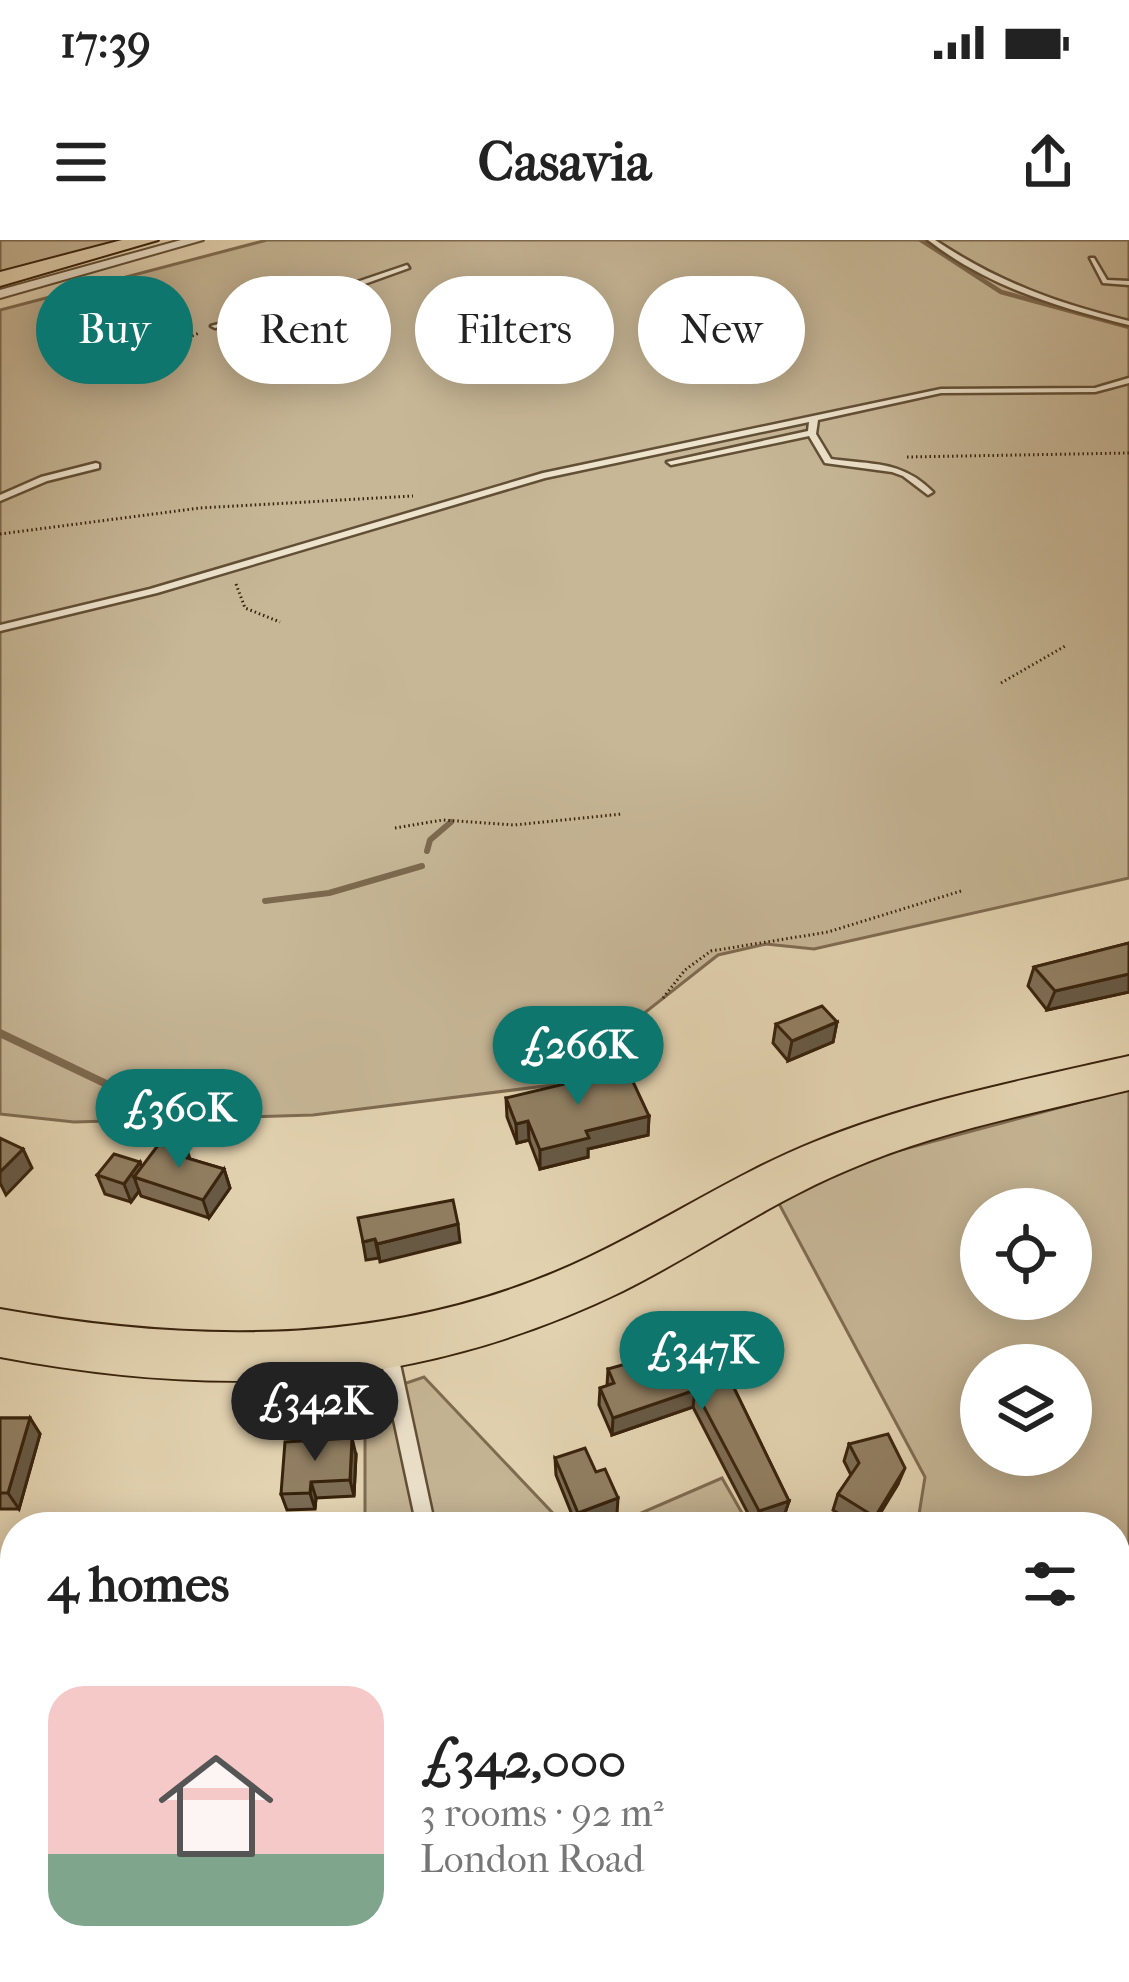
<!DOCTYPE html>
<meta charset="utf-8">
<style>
:root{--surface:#fff;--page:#f6f6f6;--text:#222;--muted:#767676;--accent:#0f766e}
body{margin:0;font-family:"IM FELL French Canon",serif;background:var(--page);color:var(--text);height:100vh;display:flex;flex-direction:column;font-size:45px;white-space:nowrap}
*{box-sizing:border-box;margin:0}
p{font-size:39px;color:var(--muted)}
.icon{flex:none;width:66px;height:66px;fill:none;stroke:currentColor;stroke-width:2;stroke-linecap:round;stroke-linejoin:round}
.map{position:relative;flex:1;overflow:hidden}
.drawer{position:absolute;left:0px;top:1272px;width:1131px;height:471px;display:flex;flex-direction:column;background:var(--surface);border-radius:48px 48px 0 0;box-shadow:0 6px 30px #0003}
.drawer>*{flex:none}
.banner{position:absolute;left:36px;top:36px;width:1059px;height:108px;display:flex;gap:24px}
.tools{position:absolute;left:960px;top:948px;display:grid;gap:24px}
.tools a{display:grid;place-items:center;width:132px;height:132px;border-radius:50%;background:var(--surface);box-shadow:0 6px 30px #0003;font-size:60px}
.price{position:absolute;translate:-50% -102px;padding:0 27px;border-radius:42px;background:var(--accent);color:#fff;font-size:39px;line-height:78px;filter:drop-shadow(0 3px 6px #0008)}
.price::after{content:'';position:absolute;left:50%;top:72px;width:36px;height:27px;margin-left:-18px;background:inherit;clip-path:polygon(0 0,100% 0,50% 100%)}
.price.active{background:#222;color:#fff}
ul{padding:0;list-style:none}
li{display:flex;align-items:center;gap:36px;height:300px;padding:0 48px}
li span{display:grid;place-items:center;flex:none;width:336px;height:240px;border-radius:36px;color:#555}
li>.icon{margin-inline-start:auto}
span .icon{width:144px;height:144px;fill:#fffc;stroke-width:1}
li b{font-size:51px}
h2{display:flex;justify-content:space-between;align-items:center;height:144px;padding:0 48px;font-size:51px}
.chip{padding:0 42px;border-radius:54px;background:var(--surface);box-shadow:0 6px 30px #0003;font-size:42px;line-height:108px}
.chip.active{background:var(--accent);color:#fff}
.status{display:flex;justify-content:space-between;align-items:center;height:84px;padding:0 60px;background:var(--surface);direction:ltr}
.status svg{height:33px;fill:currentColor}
header{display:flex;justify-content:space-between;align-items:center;height:156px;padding:0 48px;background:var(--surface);font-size:54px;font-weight:700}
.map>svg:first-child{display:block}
</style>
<div class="status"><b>17:39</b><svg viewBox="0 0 49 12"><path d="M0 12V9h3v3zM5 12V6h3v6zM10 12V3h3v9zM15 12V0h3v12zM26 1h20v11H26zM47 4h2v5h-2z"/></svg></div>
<header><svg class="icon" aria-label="menu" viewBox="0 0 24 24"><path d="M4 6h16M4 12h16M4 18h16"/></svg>Casavia<svg class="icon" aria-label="share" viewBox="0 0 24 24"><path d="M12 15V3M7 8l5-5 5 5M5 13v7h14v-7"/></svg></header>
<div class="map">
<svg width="1129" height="1742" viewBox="0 0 1129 1742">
<rect width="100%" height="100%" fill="#e5d5b3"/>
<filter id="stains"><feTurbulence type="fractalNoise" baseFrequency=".00167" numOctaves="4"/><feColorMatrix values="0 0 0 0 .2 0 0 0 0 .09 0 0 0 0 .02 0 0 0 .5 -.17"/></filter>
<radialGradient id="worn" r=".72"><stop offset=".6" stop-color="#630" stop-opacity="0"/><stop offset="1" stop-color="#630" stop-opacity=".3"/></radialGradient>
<g fill="#c7b797" stroke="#7f6c52" stroke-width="3" fill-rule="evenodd">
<polygon points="0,0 122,0 0,35"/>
<polygon points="267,0 1129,0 1129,638 814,709 766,704 718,715 553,845 313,875 74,882 0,874 0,70"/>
<path d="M1129,849V1742H0V1609L15,1615V1728H1116V1287H917L925,1237L777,960L856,922ZM981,969H1071V1059H981ZM981,1125H1071V1215H981Z"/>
<polygon points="424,1137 566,1287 365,1287 365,1157"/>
<polygon points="722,1238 750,1287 609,1287"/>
</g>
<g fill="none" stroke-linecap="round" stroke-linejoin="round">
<polyline stroke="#7c694e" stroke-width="4.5" points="921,0 1001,52 1129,87"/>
<g stroke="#7c694e" stroke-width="6">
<polyline points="427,611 430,600 451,582"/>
<polyline points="265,661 329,653 422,626"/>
</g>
<polyline stroke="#7c694e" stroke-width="8" points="0,793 144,862 220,846"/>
<defs>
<g id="service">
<path d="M928,0H935C998,42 1056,63 1129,81V85C1057,67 987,46 928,0Z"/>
<polygon points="1090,18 1094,18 1107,40 1129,41 1129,45 1103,43"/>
<polygon points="407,25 409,28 295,69 215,88 211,86 289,65"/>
<path d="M1129,138V143L1095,152L941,153L818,180L816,194L831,219C871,225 902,220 933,252L928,255L903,236L892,232L825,223L809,196L671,225L667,222L808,191L809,182L545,238L157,353L0,391V385L150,349L543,233L941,149L1095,148Z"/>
<polygon points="96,223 99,224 99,228 47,241 0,261 0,255 41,237"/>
<polygon points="388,1102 394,1105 397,1110 435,1287 417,1287 379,1110 382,1105"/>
</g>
<polygon id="minor" points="181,0 203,0 0,58 0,50"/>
<g id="primary">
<polygon points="122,0 158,0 0,46 0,32"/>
<path d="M1129,816V850C1035,873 937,891 848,930C769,963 699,1013 623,1051C417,1151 222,1159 0,1117V1069C200,1105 400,1107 587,1018C664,982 735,934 814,902C914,861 1023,840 1129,816Z"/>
</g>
</defs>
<use href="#service" stroke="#624f36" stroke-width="5"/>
<use href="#minor" stroke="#624f36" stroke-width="4"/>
<use href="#primary" stroke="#37220c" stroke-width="4"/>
<g stroke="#37220c" stroke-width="3" stroke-dasharray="1.5 3" stroke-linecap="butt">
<polyline points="134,120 199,93"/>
<polyline points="907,217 1129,213"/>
<polyline points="0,294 200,268 413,256"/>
<polyline points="236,344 245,368 280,382"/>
<polyline points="1001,443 1067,405"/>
<polyline points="395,588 443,580 514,585 622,574"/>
<polyline points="663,758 685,730 711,711 828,692 961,651"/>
</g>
<g stroke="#37220c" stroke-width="6" stroke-dasharray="4.5 8" stroke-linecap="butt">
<polyline points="0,1696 15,1694"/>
<polyline points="248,1728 255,1742"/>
<polyline points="743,1728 748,1742"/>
</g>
<use href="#service" fill="#eee4ce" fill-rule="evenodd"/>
<use href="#minor" fill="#eee4ce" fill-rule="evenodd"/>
<use href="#primary" fill="#e5d5b3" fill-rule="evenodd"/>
</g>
<g fill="#7d6d55" stroke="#37220c" stroke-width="3">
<polygon points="1129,703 1129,752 1047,770 1028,746 1034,727"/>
<polygon points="837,782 833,802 788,821 773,803 776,784"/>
<polygon points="506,858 649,876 648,895 588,909 588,917 540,929 529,900 517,903 507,877"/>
<polygon points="186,907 190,919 224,929 230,948 209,978 141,956 139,951 131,962 105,954 97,935 140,922 141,927"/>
<polygon points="714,1107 789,1261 784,1276 755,1287 693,1167 612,1195 599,1165 600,1148 607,1146 608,1129 634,1133"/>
<polygon points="0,1178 30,1178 40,1194 19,1269 0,1269"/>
<polygon points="849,1204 898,1244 872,1287 859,1287 833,1270 838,1254 851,1235 844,1221"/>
<polygon points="356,1215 354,1256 316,1258 315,1269 287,1270 281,1254"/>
<polygon points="555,1218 617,1274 577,1287 556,1235"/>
<polygon points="804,1728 831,1728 809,1739"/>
<polygon points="355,1730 523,1730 606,1742 363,1742"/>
</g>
<g fill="#665945" stroke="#37220c" stroke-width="3">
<polygon points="1129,734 1129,752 1047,770 1055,751"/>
<polygon points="837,782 833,802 788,821 792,801"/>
<polygon points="649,876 648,895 588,909 588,917 540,929 540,910 586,891"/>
<polygon points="528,881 529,900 517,903 516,884"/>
<polygon points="23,909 32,928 6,955 0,943 0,932"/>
<polygon points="140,922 146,941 134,937 139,951 131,962 124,944"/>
<polygon points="224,929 230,948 209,978 203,960"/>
<polygon points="458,984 460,1002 380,1022 377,1004"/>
<polygon points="375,999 379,1018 366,1020 363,1002"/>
<polygon points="695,1150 693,1167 612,1195 613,1178"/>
<polygon points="30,1178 40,1194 19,1269 8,1253"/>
<polygon points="352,1198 356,1215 354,1256 350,1240"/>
<polygon points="905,1228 898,1244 871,1287 875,1277"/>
<polygon points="311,1242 316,1258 315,1269 310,1253"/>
<polygon points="618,1258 617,1274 578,1287 578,1273"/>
<polygon points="789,1261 784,1276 755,1287 759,1271"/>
<polygon points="817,1728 831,1728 809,1739"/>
</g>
<g fill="#917f63" stroke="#37220c" stroke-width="3">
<polygon points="1129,703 1129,734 1055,751 1034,727"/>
<polygon points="822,766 837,782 792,801 776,784"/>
<polygon points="627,829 649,876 586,891 589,898 540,910 528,881 516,884 506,858"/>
<polygon points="0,898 23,909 0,932"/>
<polygon points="162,900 186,907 180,916 224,929 203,960 134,937"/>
<polygon points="114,914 140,922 124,944 97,935"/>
<polygon points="453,960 458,984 377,1004 375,999 363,1002 358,978"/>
<polygon points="714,1107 789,1261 759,1271 695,1150 613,1178 600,1148 614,1143 608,1129 629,1123 634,1133"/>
<polygon points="0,1178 30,1178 8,1253 0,1253"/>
<polygon points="888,1194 905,1228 875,1277 838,1254 859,1223 849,1204"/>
<polygon points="352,1198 350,1240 311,1242 310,1253 281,1254 285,1202"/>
<polygon points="585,1208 596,1232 605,1229 618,1258 578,1273 555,1218"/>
<polygon points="356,1728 519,1728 523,1730 590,1732 606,1742 376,1742 355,1730"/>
<polygon points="650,1728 742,1728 747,1742 627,1742"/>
</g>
<rect width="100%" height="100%" filter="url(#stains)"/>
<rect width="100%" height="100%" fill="url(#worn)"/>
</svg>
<div class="tools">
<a><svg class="icon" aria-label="locate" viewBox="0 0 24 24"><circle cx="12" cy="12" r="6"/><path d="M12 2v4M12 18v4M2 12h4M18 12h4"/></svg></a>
<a><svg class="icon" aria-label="layers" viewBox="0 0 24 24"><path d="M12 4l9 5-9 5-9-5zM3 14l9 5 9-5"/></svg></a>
</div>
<b class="price" style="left:578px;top:868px">£266K</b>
<b class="price" style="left:179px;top:931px">£360K</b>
<b class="price" style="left:702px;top:1173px">£347K</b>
<b class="price active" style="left:315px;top:1224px">£342K</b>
<div class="banner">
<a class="chip active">Buy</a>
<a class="chip">Rent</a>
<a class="chip">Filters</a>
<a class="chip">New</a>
</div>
<section class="drawer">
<h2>4 homes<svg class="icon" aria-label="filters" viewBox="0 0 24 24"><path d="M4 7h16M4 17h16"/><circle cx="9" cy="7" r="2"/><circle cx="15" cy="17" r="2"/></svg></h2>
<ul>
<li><span style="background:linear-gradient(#f6c9c9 70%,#7fa58c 0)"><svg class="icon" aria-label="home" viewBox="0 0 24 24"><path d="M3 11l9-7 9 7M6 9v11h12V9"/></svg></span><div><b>£342,000</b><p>3 rooms · 92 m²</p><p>London Road</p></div></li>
</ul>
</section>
</div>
